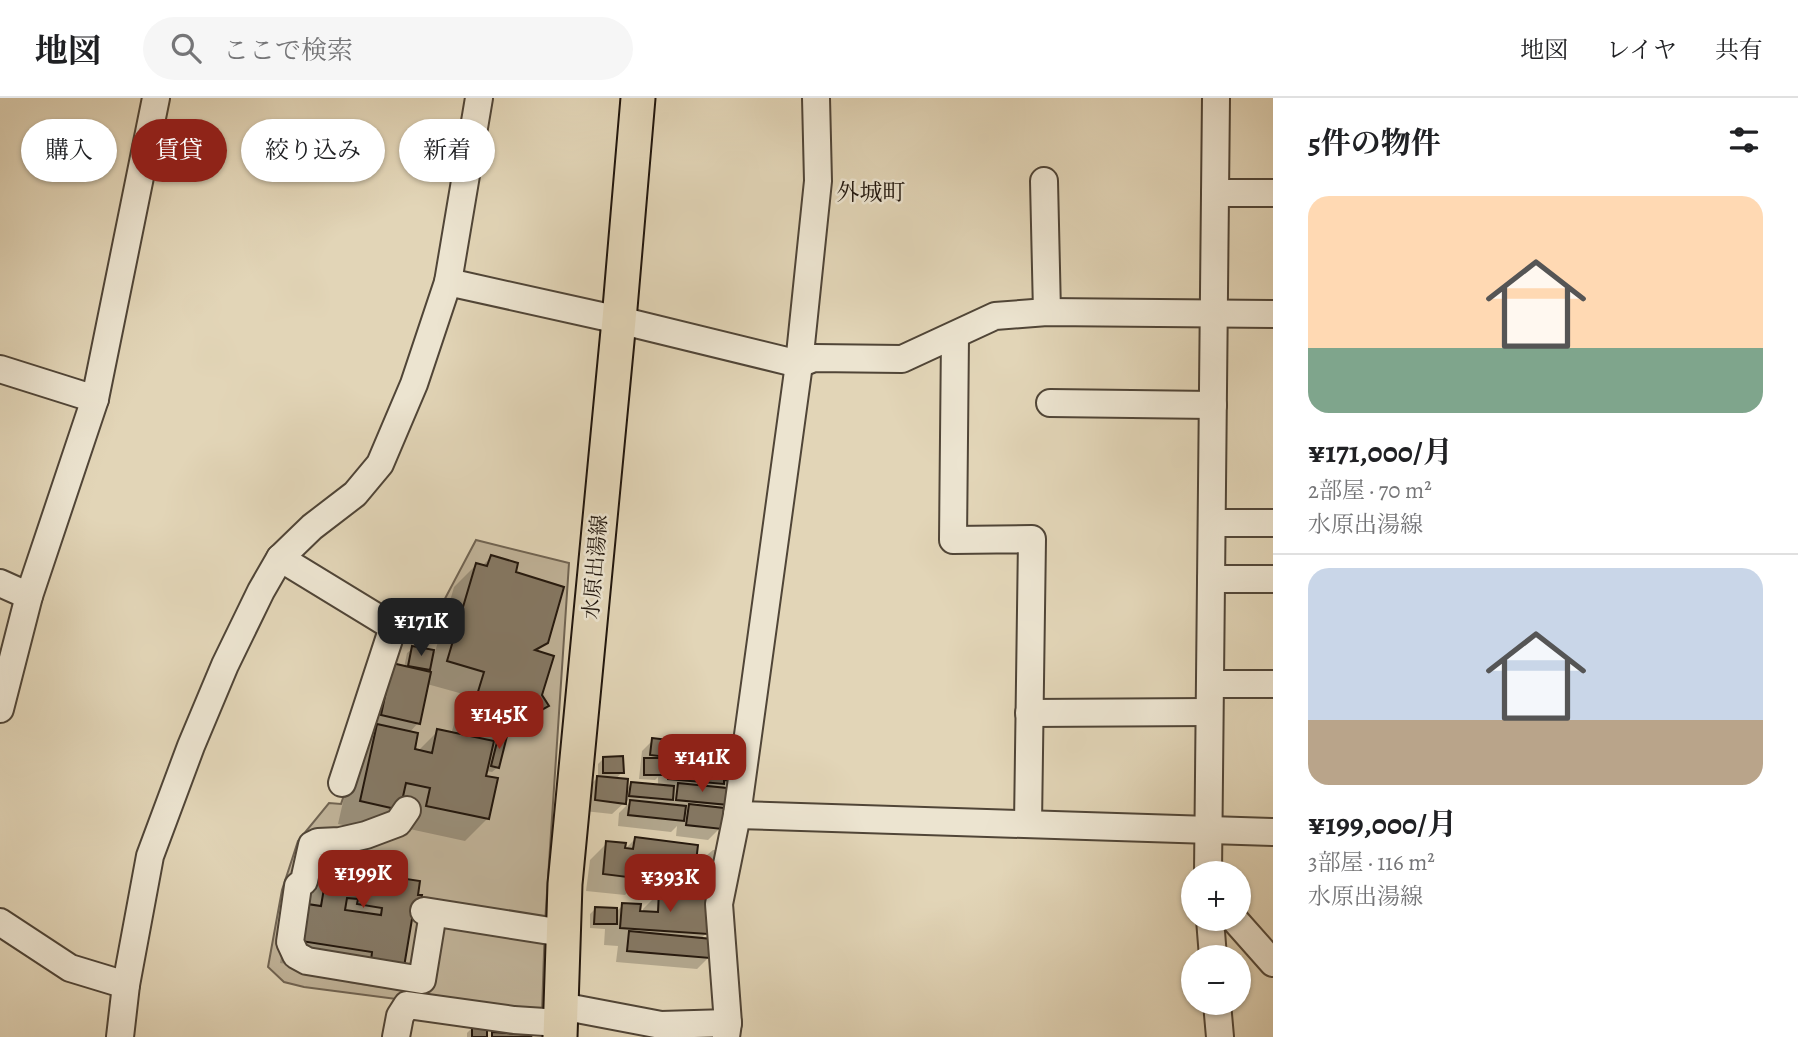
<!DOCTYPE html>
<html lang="ja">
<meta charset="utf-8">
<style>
:root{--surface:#fff;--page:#f6f6f6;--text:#202124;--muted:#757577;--line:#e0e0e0;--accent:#8f2418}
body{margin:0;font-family:Alegreya,"Noto Serif JP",serif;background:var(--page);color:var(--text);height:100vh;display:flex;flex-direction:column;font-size:26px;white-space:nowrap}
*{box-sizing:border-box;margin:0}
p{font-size:23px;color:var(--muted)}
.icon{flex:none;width:38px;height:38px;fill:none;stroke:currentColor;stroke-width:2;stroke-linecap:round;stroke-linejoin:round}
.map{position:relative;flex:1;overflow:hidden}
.sheet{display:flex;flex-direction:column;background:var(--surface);width:525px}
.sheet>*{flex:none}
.hud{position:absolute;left:21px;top:21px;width:665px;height:63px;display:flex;gap:14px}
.tools{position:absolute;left:1181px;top:763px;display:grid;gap:14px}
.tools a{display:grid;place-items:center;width:70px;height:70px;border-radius:50%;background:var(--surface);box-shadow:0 2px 5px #0004;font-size:35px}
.price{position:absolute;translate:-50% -60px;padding:0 16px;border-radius:14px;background:var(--accent);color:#fff;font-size:23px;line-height:46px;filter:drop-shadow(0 2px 4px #0008)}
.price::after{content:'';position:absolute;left:50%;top:42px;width:21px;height:16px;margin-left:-10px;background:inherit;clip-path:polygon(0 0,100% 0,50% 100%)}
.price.selected{background:#222;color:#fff}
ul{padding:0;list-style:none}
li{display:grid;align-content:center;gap:14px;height:371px;padding:0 35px}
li+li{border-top:2px solid var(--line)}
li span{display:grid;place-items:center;height:217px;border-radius:21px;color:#555}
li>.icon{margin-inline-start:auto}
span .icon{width:126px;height:126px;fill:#fffc;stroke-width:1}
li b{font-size:30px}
h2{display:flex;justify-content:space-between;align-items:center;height:84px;padding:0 35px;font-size:30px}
.tag{padding:0 24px;border-radius:32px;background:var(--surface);box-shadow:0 2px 5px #0004;font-size:24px;line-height:63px}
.tag.selected{background:var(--accent);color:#fff}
header{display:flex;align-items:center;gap:42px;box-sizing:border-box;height:98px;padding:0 35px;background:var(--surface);border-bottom:2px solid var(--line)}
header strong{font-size:33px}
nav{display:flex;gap:38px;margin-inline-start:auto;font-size:24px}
.search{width:490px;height:63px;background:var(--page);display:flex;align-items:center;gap:18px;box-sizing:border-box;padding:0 24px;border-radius:38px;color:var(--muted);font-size:26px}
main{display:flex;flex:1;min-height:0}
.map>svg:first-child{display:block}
</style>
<header>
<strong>地図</strong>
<div class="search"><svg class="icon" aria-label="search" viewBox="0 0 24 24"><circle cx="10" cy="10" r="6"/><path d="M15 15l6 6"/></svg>ここで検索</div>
<nav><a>地図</a><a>レイヤ</a><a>共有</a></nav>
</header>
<main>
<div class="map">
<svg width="1273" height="939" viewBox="0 0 1273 939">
<rect width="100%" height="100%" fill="#e2d5b7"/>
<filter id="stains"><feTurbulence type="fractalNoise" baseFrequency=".00286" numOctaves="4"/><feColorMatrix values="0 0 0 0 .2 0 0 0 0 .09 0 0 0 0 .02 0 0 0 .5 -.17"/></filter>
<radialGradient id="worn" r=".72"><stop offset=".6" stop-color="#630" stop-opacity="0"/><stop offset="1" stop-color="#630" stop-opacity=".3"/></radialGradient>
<polygon fill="#c1b49a" stroke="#706453" stroke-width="2" points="476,442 569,465 545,825 542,915 519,917 304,889 284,884 268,869 282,792 298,743 329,705 341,706 401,525 430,529"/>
<g fill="#0003" fill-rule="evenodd">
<path d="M491,459L513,476L546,544L536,555L540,597L546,607L524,630L504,641L498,669L492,674L486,673L487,721L465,743L405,730L376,734L338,726L355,651L376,630L370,629L381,579L404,570L407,555L413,550L435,554L454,489L476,467L482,468ZM427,586L463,596L452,633L460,635L459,638L438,633L417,654L413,653L409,635L418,625Z"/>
<polygon points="653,642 706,663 701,668 731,682 722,691 724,703 727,706 722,711 720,730 708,742 676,738 677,728 671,734 618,728 619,715 631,703 624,702 624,705 612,716 584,713 586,691 598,679 598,666 604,660 622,674 615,682 625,692 631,686 658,688 658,679 655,682 639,681 642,653"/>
<polygon points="635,741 694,763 677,781 673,780 667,786 639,783 625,797 586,793 590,762 607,745 623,753"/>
<polygon points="713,752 719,752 713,773 705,772 707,757"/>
<polygon points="322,755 371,777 417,815 410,822 403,868 380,890 349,885 351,877 280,865 285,831"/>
<polygon points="660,794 706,836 700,841 709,859 697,871 616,864 618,848 604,847 605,831 590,830 590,816 595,811 615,815 623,807 639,814 643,815 643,811"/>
<polygon points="472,930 485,939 467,939 467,935"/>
</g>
<g fill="#857965" stroke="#20150c" stroke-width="2" fill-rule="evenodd">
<polygon points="491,457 518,465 516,474 564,489 548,545 535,552 554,558 542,597 549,608 520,624 473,610 484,574 447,563 476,465 487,468"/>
<polygon points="412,548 434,552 430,572 408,568"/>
<polygon points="392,565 431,574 420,626 381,617"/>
<polygon points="377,626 418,635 415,651 432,655 437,631 494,643 486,678 498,680 489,721 426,708 430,690 406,685 400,712 360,703"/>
<polygon points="499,636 507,638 499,670 491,668"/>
<polygon points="652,640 710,647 708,664 650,657"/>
<polygon points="623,658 624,675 603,675 603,659"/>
<rect x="644" y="660" width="19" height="17"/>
<polygon points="669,664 734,670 733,683 724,682 724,686 668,681"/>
<polygon points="597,678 628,681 626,706 595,702"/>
<polygon points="631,684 674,688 673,702 629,698"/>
<polygon points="678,685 727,690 726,702 729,707 676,702"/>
<polygon points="630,702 686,708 684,723 628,717"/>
<polygon points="689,706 724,710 722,731 686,727"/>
<polygon points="635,739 698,747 696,764 687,763 686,770 646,765 643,781 603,776 606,743 626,745 625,750 633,751"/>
<path d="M322,753L363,760L362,770L374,772L373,776L420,783L418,797H422L419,816L413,815L404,869L371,863L372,854L301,843L307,806L321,808L327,773L318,771ZM347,800L358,801L357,806L382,810L381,817L345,812Z"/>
<polygon points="659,792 708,796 708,836 620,830 622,805 641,806 640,813 658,814"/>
<polygon points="595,809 617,810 617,826 594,826"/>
<polygon points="629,833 712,841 710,860 627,853"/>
<rect x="472" y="928" width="15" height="11"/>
<polygon points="492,934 532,937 531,939 492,939"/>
</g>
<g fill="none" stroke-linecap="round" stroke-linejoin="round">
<defs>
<g id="minor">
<polyline points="1044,83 1047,214"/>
<polyline points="1215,95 1273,95"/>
<polyline points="448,184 619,222 799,266 814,260 902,261 995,218 1047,214 1273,216"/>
<polyline points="955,238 953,442 1032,441 1028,726"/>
<polyline points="0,271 95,301"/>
<polyline points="1050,305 1213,307"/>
<polyline points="1212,425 1273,425"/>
<polyline points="280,460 393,529 342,685"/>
<polyline points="1211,481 1273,481"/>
<polyline points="0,485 29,498"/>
<polyline points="1210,586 1273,586"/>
<polyline points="0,611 29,498 95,301 156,0"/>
<polyline points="1029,615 1209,614"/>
<polyline points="407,712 398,725 366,737 340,743 318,744 312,747 304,783 298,788 290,844 296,857 307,863 422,882 433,815"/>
<polyline points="737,717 1273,734"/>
<polyline points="1208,775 1216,0"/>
<polyline points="424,813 563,835"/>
<polyline points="1210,821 1213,859"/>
<polyline points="1234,821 1273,865"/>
<polyline points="0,824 70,870 126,887"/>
<polyline points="1217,905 1220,939"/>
<polyline points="561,908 661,927 728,925"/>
<polyline points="120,939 126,887 150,758 191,648 225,567 261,493 280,460 312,429 355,396 380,366 414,286 448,184 479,0"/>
<polyline points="396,939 400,918 407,907 514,922 560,925"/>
<polyline points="726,939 728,925 719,806 737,717 799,266 818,83 816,0"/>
</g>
<polyline id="major" points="560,939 565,786 619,222 638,0"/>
</defs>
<use href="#minor" stroke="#504537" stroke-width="30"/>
<use href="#major" stroke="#20150c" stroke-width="37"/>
<use href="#minor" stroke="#ece4d0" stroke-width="26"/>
<use href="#major" stroke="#e2d5b7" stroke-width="33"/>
</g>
<g text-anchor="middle" stroke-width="5" stroke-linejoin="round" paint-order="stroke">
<g font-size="21" fill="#20150c" stroke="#ece4d0">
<text transform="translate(595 469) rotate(-85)" y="7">水原出湯線</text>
</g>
<g font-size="23" fill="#20150c" stroke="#ece4d0">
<text x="871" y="102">外城町</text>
</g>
</g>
<rect width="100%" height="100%" filter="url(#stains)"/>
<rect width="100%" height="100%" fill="url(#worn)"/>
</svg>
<div class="tools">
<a>+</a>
<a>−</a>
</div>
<b class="price selected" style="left:421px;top:560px">¥171K</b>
<b class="price" style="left:499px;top:653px">¥145K</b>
<b class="price" style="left:702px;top:696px">¥141K</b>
<b class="price" style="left:363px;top:812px">¥199K</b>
<b class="price" style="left:670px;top:816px">¥393K</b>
<div class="hud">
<a class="tag">購入</a>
<a class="tag selected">賃貸</a>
<a class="tag">絞り込み</a>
<a class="tag">新着</a>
</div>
</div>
<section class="sheet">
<h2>5件の物件<svg class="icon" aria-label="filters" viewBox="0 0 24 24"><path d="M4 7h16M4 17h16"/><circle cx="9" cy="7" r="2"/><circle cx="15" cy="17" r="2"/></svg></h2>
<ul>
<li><span style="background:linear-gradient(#ffd9b3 70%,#7fa58c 0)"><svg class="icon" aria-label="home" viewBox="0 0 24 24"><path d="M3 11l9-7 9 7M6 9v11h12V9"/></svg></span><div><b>¥171,000/月</b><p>2部屋 · 70 m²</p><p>水原出湯線</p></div></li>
<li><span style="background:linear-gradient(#c9d6e8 70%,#b9a48a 0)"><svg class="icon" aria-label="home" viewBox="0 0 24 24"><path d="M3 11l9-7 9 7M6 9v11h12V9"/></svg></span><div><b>¥199,000/月</b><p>3部屋 · 116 m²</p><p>水原出湯線</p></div></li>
</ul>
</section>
</main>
